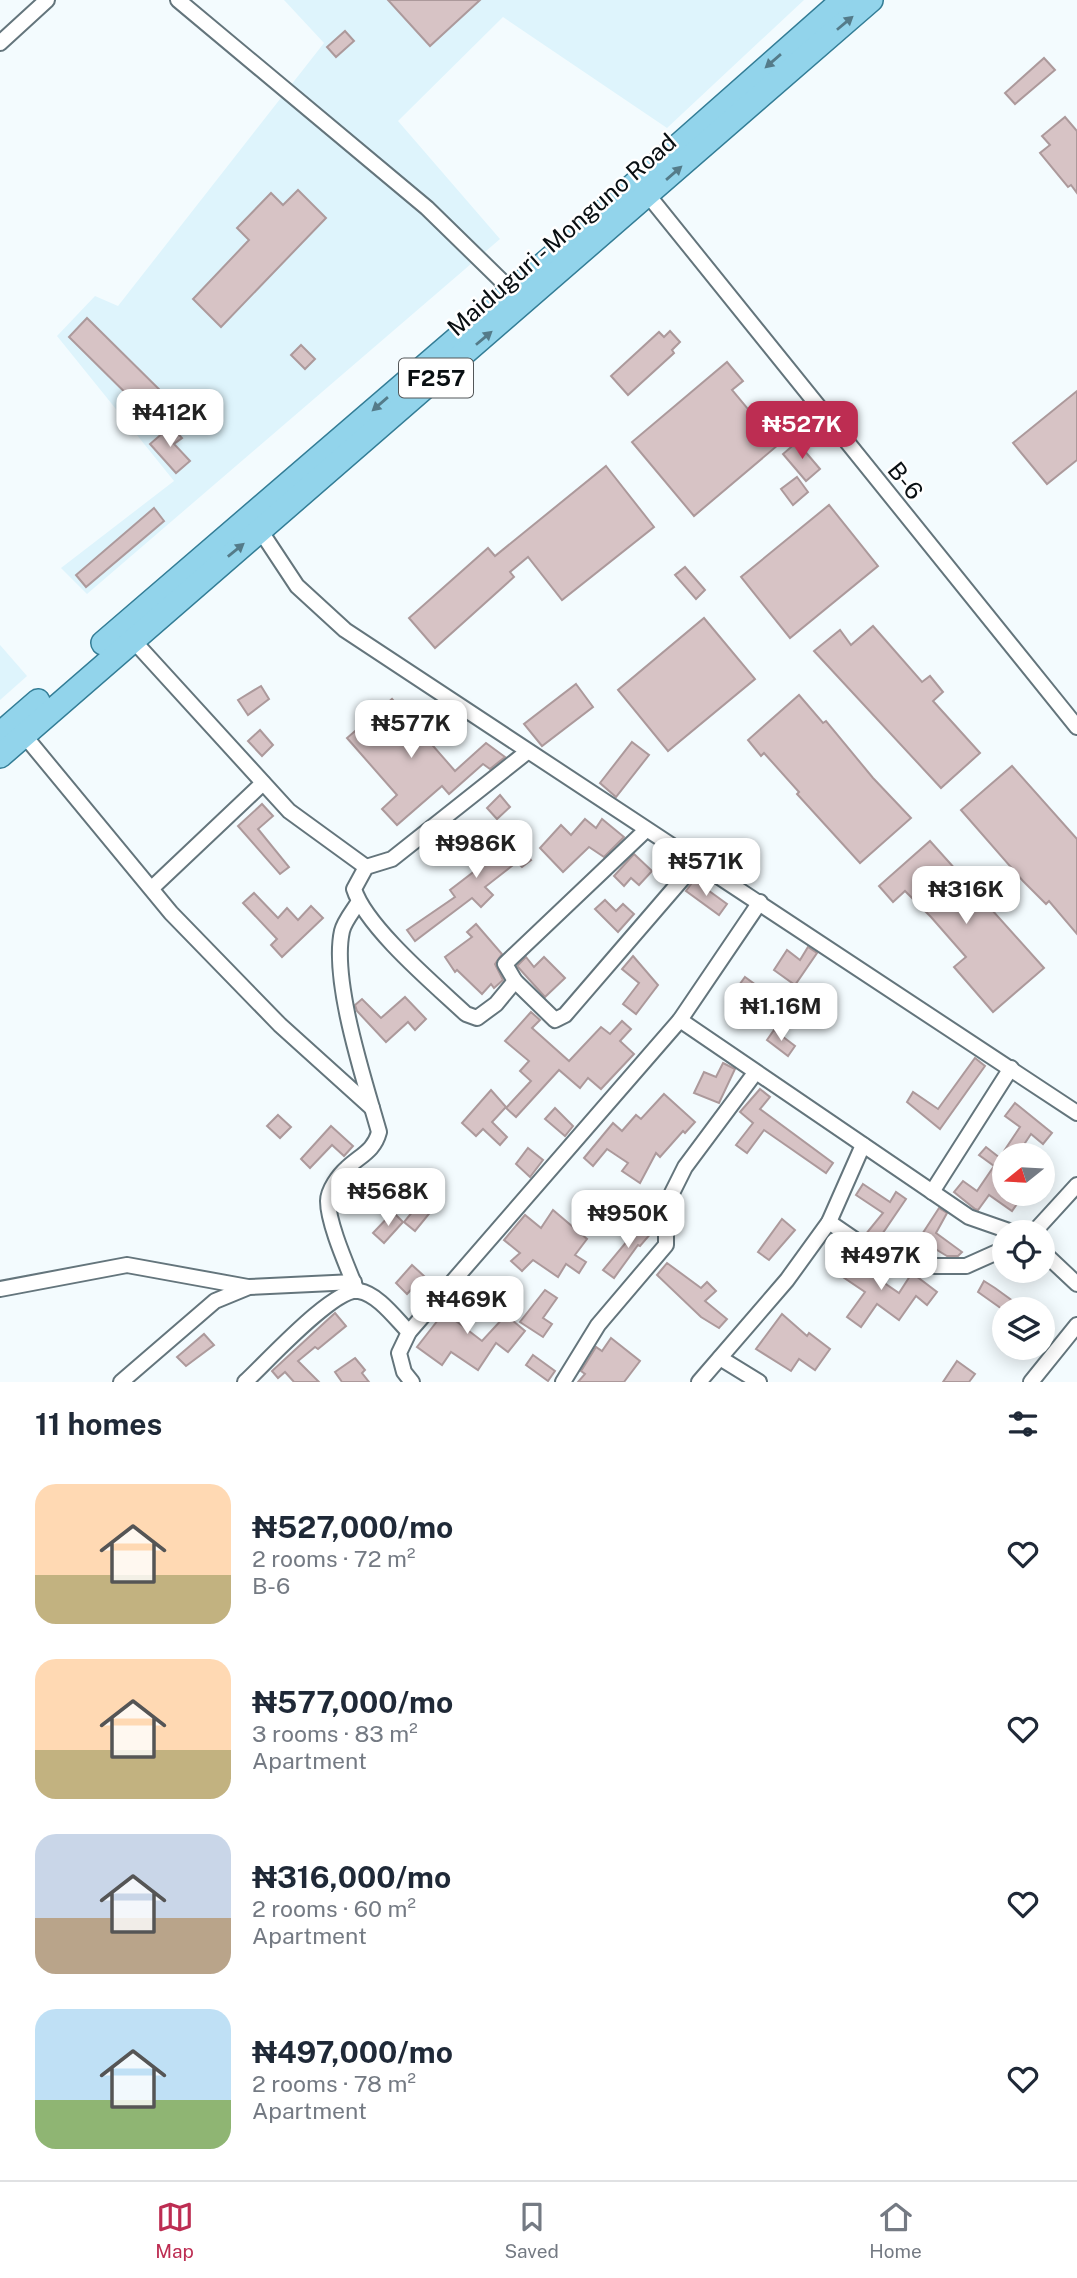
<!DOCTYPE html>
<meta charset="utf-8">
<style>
:root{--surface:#fff;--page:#f2f2f3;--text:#1f2937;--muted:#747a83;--line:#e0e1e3;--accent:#bd2d52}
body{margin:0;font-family:"Public Sans",sans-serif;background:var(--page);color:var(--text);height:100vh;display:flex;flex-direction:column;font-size:26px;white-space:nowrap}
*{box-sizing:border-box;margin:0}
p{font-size:23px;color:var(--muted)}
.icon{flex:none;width:38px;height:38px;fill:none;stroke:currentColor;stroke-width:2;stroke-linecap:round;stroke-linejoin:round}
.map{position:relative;height:1382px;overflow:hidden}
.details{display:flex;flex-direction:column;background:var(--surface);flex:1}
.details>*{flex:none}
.needle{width:46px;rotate:252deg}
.tools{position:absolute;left:992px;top:1143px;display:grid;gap:14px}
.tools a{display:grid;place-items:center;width:63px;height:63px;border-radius:50%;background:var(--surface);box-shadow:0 4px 18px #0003;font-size:35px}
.price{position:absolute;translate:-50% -60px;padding:0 16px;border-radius:14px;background:#fff;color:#222;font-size:23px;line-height:46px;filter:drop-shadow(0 2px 4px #0008)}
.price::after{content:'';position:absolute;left:50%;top:42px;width:21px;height:16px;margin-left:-10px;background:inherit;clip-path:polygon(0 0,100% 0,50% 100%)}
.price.current{background:var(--accent);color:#fff}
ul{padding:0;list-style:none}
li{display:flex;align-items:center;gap:21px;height:175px;padding:0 35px}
li span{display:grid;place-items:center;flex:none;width:196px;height:140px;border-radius:21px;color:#555}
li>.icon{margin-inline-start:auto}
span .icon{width:84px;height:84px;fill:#fffc;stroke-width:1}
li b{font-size:30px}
h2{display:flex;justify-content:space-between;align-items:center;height:84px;padding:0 35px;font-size:30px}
.dock{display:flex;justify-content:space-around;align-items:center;height:98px;border-top:2px solid var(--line);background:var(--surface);font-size:19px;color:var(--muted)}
.dock a{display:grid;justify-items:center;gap:4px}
.dock .current{color:var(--accent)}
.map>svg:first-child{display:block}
</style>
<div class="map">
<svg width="1077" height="1382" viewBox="0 0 1077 1382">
<rect width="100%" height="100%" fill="#f3fbfe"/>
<g fill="#def4fc">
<polygon points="284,0 804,0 667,128 503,17 398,121 500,239 87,594 61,568 174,481 57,336 95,296 118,306 324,43"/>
<polygon points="0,645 27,676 0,700"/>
</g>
<g fill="#d7c3c5" stroke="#ac999b" stroke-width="2">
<polygon points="388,0 480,0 430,46"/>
<polygon points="345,31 354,41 336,57 327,47"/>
<polygon points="1044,58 1055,70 1015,104 1005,93"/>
<polygon points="1065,117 1077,131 1077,193 1071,185 1068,187 1040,153 1050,145 1042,136"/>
<polygon points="298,190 326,218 221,327 193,299 249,240 237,228 271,193 283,205"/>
<polygon points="87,318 176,406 157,424 69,337"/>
<polygon points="670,331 680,342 672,350 674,353 628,395 611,376 659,332 664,337"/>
<polygon points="301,345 315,359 305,369 291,355"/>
<polygon points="727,362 743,381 732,390 778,445 694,516 632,442"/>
<polygon points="1077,391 1077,460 1047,484 1013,443"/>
<polygon points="171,426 182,438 174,444 190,461 176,473 150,444"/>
<polygon points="797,442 820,469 806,481 783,454"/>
<polygon points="606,466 654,527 562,600 528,557 510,572 514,577 435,648 409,618 488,548 495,556"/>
<polygon points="797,477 808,492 793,505 781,489"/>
<polygon points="829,505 878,566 790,638 741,577"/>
<polygon points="154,508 164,521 86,587 76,575"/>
<polygon points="685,567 705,590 696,599 675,575"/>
<polygon points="704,618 755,679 668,751 618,690"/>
<polygon points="873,626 922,682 930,676 943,692 933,701 980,753 941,788 814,651 840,630 851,645"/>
<polygon points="576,684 593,707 542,746 524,724"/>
<polygon points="261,686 269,699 248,715 238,700"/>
<polygon points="799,695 823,723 826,721 873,778 911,818 860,863 797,794 799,792 764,753 761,756 748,740"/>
<polygon points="392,699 455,771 486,743 505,757 490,769 483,764 449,794 442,786 397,825 382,809 397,795 347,738"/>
<polygon points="260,730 273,745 262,756 248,741"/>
<polygon points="632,742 649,755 616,797 600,783"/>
<polygon points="1012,766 1077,839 1077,934 1049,901 1046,904 1023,881 961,810"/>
<polygon points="500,795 510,807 497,819 487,808"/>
<polygon points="262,804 273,816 258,829 289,867 280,874 238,826"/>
<polygon points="585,819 596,828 602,819 624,837 604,857 589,847 563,872 540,848 561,825 571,835"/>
<polygon points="497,831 511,849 517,844 531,860 522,867 517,862 485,887 493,895 481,907 472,898 415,941 407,930 455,897 450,890 476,870 465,855"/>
<polygon points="930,841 1044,968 993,1012 954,967 966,957 931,917 905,891 893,902 879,886"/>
<polygon points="634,854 652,871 639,885 631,878 624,886 614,876"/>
<polygon points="694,880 727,904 719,915 686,891"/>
<polygon points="254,893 278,918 287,908 298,920 311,906 323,918 282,957 271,945 277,939 243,903"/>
<polygon points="605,900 616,911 623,904 634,914 618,932 595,909"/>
<polygon points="476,924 502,954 495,964 503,980 494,988 491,984 482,994 457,970 455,972 445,957 472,937 467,932"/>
<polygon points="808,947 817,953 795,985 774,970 787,950 800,960"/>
<polygon points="633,956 658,985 636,1014 623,1004 639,983 622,969"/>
<polygon points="526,957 534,967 544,957 565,978 545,997 517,966"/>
<polygon points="745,977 760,988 751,999 737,988"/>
<polygon points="405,997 426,1019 415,1030 408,1022 386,1042 357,1011 355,1005 362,999 381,1018"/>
<polygon points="531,1012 540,1020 532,1028 569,1061 601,1027 610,1034 622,1021 631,1029 620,1041 634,1054 601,1089 588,1078 580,1088 559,1070 516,1117 506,1108 531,1081 520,1071 529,1061 505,1041"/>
<polygon points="774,1030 795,1046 788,1056 767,1040"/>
<polygon points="975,1058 985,1066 940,1129 907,1102 913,1092 938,1109"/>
<polygon points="723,1063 735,1069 719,1103 694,1093 704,1072 716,1077"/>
<polygon points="760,1089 770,1097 760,1109 833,1163 826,1173 764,1130 747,1153 736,1145 753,1123 740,1112"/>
<polygon points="491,1090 506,1107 492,1122 507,1137 500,1145 483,1129 476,1136 462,1123"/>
<polygon points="664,1094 695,1122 685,1133 683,1131 660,1157 656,1153 640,1183 622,1171 628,1163 607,1149 593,1166 584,1158 613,1123 622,1131 636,1115 641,1119"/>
<polygon points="1015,1103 1052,1133 1043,1144 1031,1134 1017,1155 1004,1155 1004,1194 1019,1201 1012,1211 989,1195 978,1210 975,1209 954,1192 963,1181 977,1191 994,1166 979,1155 986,1147 1000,1158 1004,1151 1020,1127 1005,1116"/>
<polygon points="555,1108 573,1126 565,1136 545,1119"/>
<polygon points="278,1115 291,1127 280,1138 267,1126"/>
<polygon points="331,1126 353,1146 344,1156 332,1145 310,1168 301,1159"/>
<polygon points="528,1148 543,1160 530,1177 516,1164"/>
<polygon points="863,1184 890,1202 896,1192 906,1199 876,1243 865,1235 883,1213 856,1195"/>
<polygon points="422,1200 433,1209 415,1231 404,1222"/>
<polygon points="939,1208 947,1213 936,1233 962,1252 958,1256 947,1256 919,1239"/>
<polygon points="553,1210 587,1239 575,1255 586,1262 579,1273 566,1264 558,1277 533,1260 522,1271 511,1261 520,1253 504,1240 525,1215 541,1228"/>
<polygon points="393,1212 403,1222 384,1243 373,1233"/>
<polygon points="782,1219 795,1230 769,1260 758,1252"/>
<polygon points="642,1223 653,1231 640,1246 638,1245 614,1278 603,1270"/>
<polygon points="842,1254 899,1293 912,1273 937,1292 927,1305 916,1296 899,1320 877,1304 861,1327 847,1317 865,1292 831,1269"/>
<polygon points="667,1263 701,1288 707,1282 716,1291 705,1301 727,1319 719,1328 701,1317 657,1275"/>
<polygon points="412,1265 424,1276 407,1294 396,1283"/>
<polygon points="984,1281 995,1288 1024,1309 1002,1309 978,1292"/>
<polygon points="463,1288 475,1296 456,1321 482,1341 506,1315 525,1331 508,1352 496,1343 478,1370 451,1352 442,1365 417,1347"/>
<polygon points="545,1290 557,1298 543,1318 552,1324 543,1337 520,1322"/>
<polygon points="335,1313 346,1326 318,1349 315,1347 298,1361 319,1382 294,1382 285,1372 278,1378 272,1371"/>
<polygon points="782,1314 807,1336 809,1333 830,1349 815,1370 799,1359 791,1371 756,1349"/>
<polygon points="204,1334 214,1345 186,1366 177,1357"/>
<polygon points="611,1338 640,1361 624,1382 578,1382 585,1374 581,1371 596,1347 602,1351"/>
<polygon points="533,1355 555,1371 548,1381 526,1365"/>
<polygon points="355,1358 365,1370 362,1373 369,1382 342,1382 335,1372"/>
<polygon points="957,1361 975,1374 969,1382 943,1382"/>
</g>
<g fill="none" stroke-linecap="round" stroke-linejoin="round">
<defs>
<g id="minor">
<polyline points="178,0 427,208 511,290"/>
<polyline points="0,43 47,0"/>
<polyline points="648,195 1077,727"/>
<polyline points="260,530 297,586 345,630 1077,1113"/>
<polyline points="132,639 289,811 366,867"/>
<polyline points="24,735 171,913 280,1025 372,1108"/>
<polyline points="646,830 505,964 515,981 555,1020 565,1015 696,863"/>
<polyline points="152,888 263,783"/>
<path d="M515,981L496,1004L477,1018L466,1014C435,985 366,927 354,889L366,867L392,859L527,752"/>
<polyline points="680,1020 969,1217 1012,1232"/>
<polyline points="932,1192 1011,1068"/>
<polyline points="829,1222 880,1257 936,1266 966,1266 1004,1249"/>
<polyline points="1034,1232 1077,1185"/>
<polyline points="1043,1252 1077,1284"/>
<polyline points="0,1289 127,1265 248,1287"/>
<path d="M357,1291C348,1268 328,1224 328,1201C328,1190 339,1175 347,1168C361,1155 374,1151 379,1132C365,1082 331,981 342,931C344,922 353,911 358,903"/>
<polyline points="720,1358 759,1382"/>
<polyline points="121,1382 215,1301 249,1287 354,1282"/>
<path d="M245,1382C265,1364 334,1287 359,1291C378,1294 396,1319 409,1332"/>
<polyline points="412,1382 404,1372 399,1353 409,1332 680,1020 760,902"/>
<polyline points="563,1382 598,1325 666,1245 666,1205 685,1167 755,1073"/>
<polyline points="699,1382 787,1280 829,1222 863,1145"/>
<polyline points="1031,1382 1077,1325"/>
</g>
<g id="primary">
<polyline points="103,643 560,250 843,0"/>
<polyline points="0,734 38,701"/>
<polyline points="0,756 871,0"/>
</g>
</defs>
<use href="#minor" stroke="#64757c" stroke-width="18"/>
<use href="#primary" stroke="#337d96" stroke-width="26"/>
<use href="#minor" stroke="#fff" stroke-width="14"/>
<use href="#primary" stroke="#92d4eb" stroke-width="23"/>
</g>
<defs><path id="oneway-solid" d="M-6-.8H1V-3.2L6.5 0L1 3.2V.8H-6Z" transform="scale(1.75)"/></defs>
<g fill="#547b89">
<use href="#oneway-solid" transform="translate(845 23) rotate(-40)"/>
<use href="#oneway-solid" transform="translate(773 61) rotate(139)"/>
<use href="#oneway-solid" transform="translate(674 173) rotate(-41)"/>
<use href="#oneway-solid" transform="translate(484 338) rotate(-40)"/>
<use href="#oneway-solid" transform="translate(380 404) rotate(139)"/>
<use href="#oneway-solid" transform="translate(236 550) rotate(-39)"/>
</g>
<g text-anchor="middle" stroke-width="5" stroke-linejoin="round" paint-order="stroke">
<rect fill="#fff" stroke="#535759" stroke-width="2" x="399" y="358.5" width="74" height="39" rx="5"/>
<g font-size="23" font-weight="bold" fill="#090f12">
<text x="436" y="386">F257</text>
</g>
<g font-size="24" fill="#090f12" stroke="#fff">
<text transform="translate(562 235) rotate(-41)" y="8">Maiduguri - Monguno Road</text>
<text transform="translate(905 481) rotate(51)" y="8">B-6</text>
</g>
</g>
</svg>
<div class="tools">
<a><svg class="needle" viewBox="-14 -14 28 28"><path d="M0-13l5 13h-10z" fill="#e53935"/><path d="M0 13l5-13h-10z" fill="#747a83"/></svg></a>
<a><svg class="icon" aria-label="locate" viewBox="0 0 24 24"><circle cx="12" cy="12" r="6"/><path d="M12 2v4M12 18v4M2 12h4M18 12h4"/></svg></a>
<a><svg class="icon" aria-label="layers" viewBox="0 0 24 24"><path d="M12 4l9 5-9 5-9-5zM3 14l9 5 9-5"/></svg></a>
</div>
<b class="price" style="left:170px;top:449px">₦412K</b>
<b class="price current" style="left:802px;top:461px">₦527K</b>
<b class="price" style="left:411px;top:760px">₦577K</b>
<b class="price" style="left:476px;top:880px">₦986K</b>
<b class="price" style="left:706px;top:898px">₦571K</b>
<b class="price" style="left:966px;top:926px">₦316K</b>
<b class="price" style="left:781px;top:1043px">₦1.16M</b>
<b class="price" style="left:388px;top:1228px">₦568K</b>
<b class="price" style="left:628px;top:1250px">₦950K</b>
<b class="price" style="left:881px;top:1292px">₦497K</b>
<b class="price" style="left:467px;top:1336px">₦469K</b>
</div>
<section class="details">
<h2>11 homes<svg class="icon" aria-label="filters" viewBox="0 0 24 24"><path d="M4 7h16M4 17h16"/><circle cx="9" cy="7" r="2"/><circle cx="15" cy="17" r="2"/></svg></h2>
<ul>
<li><span style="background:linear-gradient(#ffd9b3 65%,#c2b280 0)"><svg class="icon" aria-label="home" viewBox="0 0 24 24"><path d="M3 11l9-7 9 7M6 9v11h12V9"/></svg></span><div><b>₦527,000/mo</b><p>2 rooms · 72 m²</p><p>B-6</p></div><svg class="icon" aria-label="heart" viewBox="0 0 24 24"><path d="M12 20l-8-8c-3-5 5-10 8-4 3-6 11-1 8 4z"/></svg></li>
<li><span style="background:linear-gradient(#ffd9b3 65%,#c2b280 0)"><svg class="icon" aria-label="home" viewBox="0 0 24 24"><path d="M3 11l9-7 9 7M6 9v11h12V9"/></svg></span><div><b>₦577,000/mo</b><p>3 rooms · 83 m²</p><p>Apartment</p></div><svg class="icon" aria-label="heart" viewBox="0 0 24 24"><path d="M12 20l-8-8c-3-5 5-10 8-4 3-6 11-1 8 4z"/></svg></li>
<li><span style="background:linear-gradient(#c9d6e8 60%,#b9a48a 0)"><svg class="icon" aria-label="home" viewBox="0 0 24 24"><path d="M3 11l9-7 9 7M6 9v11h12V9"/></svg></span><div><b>₦316,000/mo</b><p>2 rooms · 60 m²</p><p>Apartment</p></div><svg class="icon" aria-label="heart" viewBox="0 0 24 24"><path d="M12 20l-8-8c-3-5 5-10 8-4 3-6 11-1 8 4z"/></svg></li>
<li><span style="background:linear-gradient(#bfe0f5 65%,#8fb573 0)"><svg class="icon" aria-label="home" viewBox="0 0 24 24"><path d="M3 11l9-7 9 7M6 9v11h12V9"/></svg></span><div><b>₦497,000/mo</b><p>2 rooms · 78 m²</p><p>Apartment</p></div><svg class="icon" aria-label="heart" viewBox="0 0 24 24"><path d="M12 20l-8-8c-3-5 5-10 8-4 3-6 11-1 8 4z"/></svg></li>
</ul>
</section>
<nav class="dock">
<a class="current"><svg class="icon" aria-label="map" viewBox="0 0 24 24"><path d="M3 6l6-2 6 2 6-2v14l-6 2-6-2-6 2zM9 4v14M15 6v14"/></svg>Map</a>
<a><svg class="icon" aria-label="saved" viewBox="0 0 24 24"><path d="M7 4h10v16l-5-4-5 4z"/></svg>Saved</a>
<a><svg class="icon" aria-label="home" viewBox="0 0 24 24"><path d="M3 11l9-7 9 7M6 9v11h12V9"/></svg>Home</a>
</nav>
